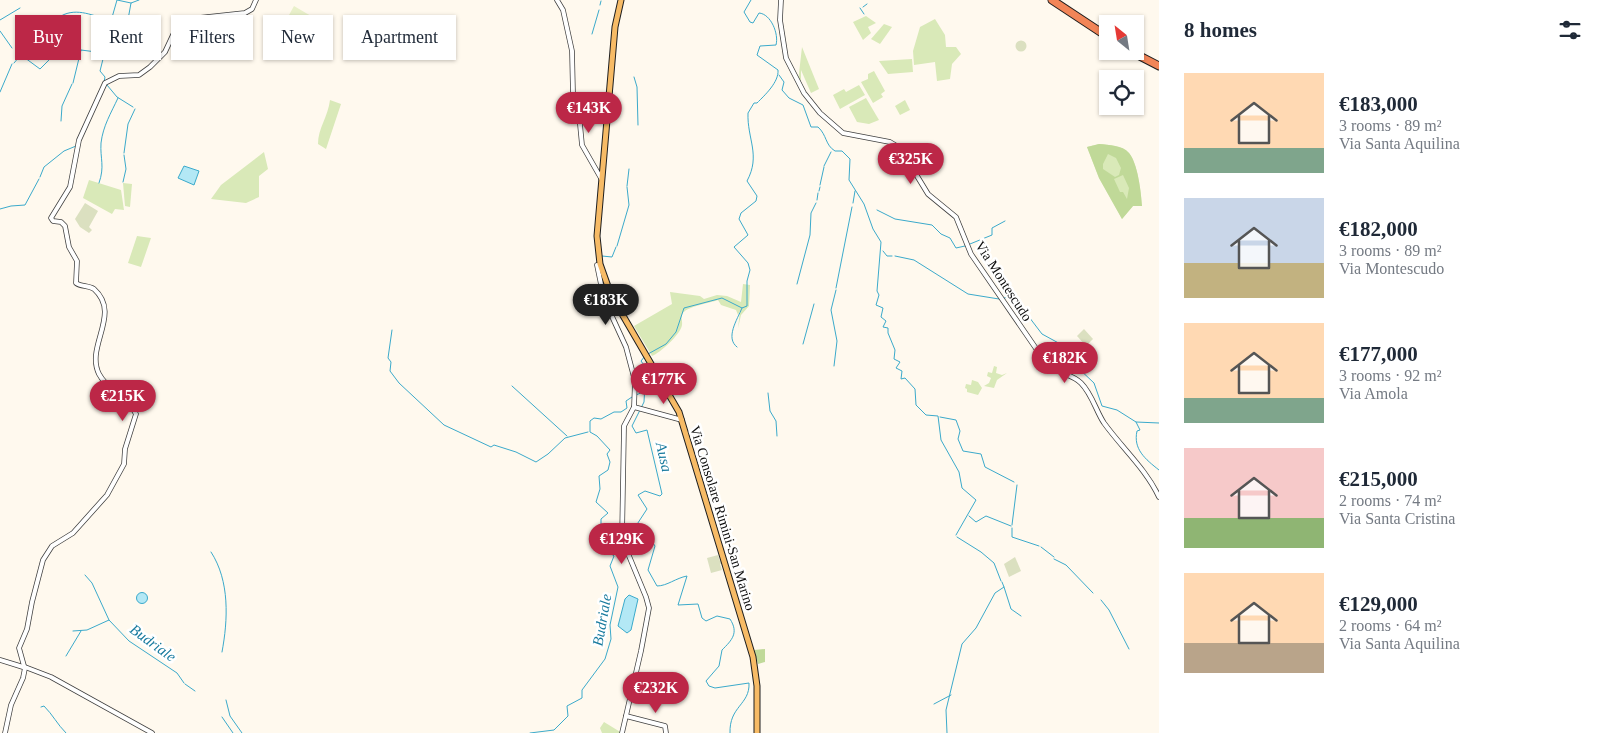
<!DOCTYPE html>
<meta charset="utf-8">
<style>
:root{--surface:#fff;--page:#f2f2f3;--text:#1f2937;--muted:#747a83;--accent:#bc2747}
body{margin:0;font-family:"Times New Roman",serif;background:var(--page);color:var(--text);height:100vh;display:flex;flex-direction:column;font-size:19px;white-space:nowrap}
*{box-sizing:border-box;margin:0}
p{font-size:16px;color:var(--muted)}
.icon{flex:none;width:28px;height:28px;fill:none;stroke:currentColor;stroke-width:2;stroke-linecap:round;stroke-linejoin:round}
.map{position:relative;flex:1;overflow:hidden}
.panel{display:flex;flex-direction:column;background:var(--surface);width:450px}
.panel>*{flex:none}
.top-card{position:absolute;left:15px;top:15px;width:475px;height:45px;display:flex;gap:10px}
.needle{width:32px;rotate:330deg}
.buttons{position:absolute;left:1099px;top:15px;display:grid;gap:10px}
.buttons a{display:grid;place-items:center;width:45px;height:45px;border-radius:0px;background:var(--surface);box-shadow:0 1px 4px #0004;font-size:25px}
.price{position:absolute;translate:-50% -42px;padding:0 11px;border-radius:18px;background:var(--accent);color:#fff;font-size:16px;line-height:32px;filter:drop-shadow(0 1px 2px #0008)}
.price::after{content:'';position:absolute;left:50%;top:30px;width:15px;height:11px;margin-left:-8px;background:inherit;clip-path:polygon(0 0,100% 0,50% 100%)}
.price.current{background:#222;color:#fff}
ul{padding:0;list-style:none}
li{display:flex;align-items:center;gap:15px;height:125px;padding:0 25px}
li span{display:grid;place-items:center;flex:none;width:140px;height:100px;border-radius:0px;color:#555}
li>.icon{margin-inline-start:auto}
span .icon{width:60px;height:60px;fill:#fffc;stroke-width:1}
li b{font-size:21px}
h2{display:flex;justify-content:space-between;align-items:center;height:60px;padding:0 25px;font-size:21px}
.tag{padding:0 18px;border-radius:0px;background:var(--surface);box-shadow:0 1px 4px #0004;font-size:18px;line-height:45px}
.tag.current{background:var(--accent);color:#fff}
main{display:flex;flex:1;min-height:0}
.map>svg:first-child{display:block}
</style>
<main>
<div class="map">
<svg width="1159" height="733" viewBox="0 0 1159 733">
<rect width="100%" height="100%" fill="#fff9ee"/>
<g fill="#d9e9b8">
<polygon points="866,16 876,23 868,27 871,33 863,40 853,22"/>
<polygon points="935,19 945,35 946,47 956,47 961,54 952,64 950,79 937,81 935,62 914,65 913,51 920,27"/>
<polygon points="884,24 892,27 880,44 871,39"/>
<polygon points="802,47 819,89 811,93 801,70 801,86 798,82"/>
<polygon points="912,59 913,72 888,74 879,61"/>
<polygon points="874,71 885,91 881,94 883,97 873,103 861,82 868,79 868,74"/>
<polygon points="859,85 865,95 840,109 833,95 844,89 846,92"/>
<polygon points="866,98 879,120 869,124 857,122 849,107"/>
<path d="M330,100L341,104L326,149L318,144C318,128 328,117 330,100Z"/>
<polygon points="905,100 910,110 900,115 895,106"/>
<path d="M1099,144C1109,145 1122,145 1129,153C1138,164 1141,192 1142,206H1133L1122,219L1099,178L1087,147Z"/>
<polygon points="264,152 268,169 259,176 259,197 246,203 211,199 221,185"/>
<polygon points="89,180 121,190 124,210 115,209 112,214 83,198"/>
<polygon points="123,183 132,184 130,207 125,206"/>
<polygon points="137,236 151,238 141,267 128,263"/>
<path d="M743,284L750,285L749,306L741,315L738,328L740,311L738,315L736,310L721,305L718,300C712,302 689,307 685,311C679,315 683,320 682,325C681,334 660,353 652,356L634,326L672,304L670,292L700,296L704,299L717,295L727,296L741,302Z"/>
<polygon points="994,366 997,367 996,373 1002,375 1007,373 997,380 994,388 984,386 989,383 991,378 987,376 988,372 992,373"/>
<polygon points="972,380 978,382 982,388 978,395 967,392 967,389 965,388 966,384 971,385"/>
<polygon points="604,722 622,733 602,733 600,728"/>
</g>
<g fill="#c0d998" fill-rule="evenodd">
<path d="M1099,144C1109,145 1122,145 1129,153C1138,164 1141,192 1142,206H1133L1122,219L1099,178L1087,147ZM1108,154L1116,158L1121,168L1119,175L1115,177L1103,169V164ZM1123,175L1129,188L1127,199L1123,192H1120L1114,179Z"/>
<polygon points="765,649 765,662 758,664 754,650"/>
</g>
<g fill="#dbe0c0">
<circle cx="1021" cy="46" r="5.5"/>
<polygon points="85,203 98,211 89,227 92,230 89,233 80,227 75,219"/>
<polygon points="1084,329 1093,339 1086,346 1077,336"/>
<polygon points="718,555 720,561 723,560 724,563 720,564 722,570 711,573 707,558"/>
<polygon points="1015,557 1021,571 1009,577 1004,564"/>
</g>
<polygon fill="#e9f0ca" points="294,6 311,16 305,24 289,15"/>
<g fill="#b3e8f5" stroke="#3baacb">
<polygon points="184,166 199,171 194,185 178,178"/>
<circle cx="142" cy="598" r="5.5"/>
<polygon points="629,595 638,599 631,630 627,633 618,626 625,599"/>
</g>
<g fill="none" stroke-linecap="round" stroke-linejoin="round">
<g stroke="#3baacb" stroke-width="1">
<polyline points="600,5 601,1"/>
<polyline points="863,7 867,4"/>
<polyline points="860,8 864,14"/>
<polyline points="0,20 20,8"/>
<polyline points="0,31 12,48"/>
<polyline points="592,34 599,10"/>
<path d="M45,43L60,23L61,16C77,7 94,16 111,21L117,0L131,3"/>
<polyline points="17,52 40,69 49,60"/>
<polyline points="50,58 58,45 81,50"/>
<polyline points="14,63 20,56"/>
<path d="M779,75L784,82L782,90L789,98L803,105L811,127H818C827,135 825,145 835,151H842L850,159L849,180L864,204L873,229L881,242L877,291L879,295L876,305L883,308L881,317L886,321L883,327L888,328V333L895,350L894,359L900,362L896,368L902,371L901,379L905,378L915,389L916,405L926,415L938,416L941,440L959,472L962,488L976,500L956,535"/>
<polyline points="634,77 637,87 638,125"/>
<polyline points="104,82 105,77 100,71 104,55 127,25 131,3 139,0"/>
<polyline points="73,83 81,50 104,53"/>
<polyline points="107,85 117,97 133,107"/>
<polyline points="0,92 12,64"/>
<polyline points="61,121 62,106 72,84"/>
<polyline points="124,153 128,124 135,109"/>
<polyline points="824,166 831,152"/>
<polyline points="40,177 44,167 64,151 76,146"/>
<polyline points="123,182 126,169 124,155"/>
<path d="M99,183C105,166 100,159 101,143C103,126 111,113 118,98"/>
<polyline points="820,185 824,167"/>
<polyline points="627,186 629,169"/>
<polyline points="819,191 820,187"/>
<polyline points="817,200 818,193"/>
<polyline points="853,203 855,191"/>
<polyline points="0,209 11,206 25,205 39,179"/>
<polyline points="877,210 895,219 932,225 941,234 950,238 956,248 965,246"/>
<polyline points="970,244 992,235 992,228 1005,221"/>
<polyline points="617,246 629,205 627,187"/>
<polyline points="883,251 887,256 892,256"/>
<polyline points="602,256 612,257 616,247"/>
<polyline points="895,256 914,260 968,294 999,299"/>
<polyline points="797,284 810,235 811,213 816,203"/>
<polyline points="836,288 852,207"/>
<polyline points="1004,298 1013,296 1042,334 1064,346 1074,365"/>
<polyline points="392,330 388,358 391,362 390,371 399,383 444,425 491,447 494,445 516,452 536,462 548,454 565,438 588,432"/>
<polyline points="803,344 814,304"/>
<path d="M737,347C725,338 737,320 742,308"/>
<path d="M648,354L666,344L676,332L684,308L722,298L742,308L747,306V281L750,270L748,263L734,247L748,235L739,219L741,213L756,201L757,196L747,181C761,155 747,139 748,113L754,103H757C765,95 779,82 778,70L757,55L760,46L776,45C779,34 771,14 759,13L753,23L750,22L744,12L751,0"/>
<path d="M645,356L641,361L651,375L645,384L644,402L632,426L636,433L647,430L662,494L660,496L645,491L638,495L647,509L630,535L631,539L651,540L655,546L648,570L657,586C667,586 676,578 687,576L678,605L698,604L702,618L706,621L717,616L730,619C739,633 732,640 722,650L719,666L706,681L709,686L715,688L749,683C750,705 729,706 730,733"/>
<polyline points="834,366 837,341 831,310 836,290"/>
<polyline points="1076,366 1094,383 1102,406 1117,410 1136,422 1159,423"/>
<polyline points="512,386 567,436"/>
<polyline points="768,393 770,411 776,421 777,436"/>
<polyline points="636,395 643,392"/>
<polyline points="940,417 956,420 960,431 958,439 963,451 981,454 985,467 1014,482"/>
<path d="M1136,422L1140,430L1137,431C1133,449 1145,459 1159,470"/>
<polyline points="969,516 976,522 986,516 1011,526"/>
<polyline points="1012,525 1017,485"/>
<polyline points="1012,528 1012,537 1039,546"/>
<polyline points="957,537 981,552 994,563 1001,581"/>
<polyline points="1041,547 1054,557"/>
<path d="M211,552C230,581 228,620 222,652"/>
<polyline points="1054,559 1066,565 1093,593"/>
<polyline points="85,575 92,583 109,620"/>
<polyline points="1004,587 1011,609 1021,616"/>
<polyline points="1101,600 1109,610 1129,649"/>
<polyline points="73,631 87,630 109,620 129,641 177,673 184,683"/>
<polyline points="66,656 81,631"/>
<polyline points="185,684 195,691"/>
<polyline points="226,700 230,716 242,733"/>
<polyline points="934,704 951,695"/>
<path d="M41,707L44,706C53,715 57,724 66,733"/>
<polyline points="222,717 233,733"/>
<polyline points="530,733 554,730 568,716 567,706 582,698 582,690 605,659 611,639 610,625 618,587 610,566 614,556 608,551 608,540 612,535 601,528 601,519 608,513 596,502 600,489 599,476 608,470 610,462 607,454 610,450 597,436 590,432 590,421 594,418 601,419 614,412 621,412 627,408 626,401 632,397"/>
<polyline points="947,733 946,710 962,644 976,628 995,593 1004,587 1002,582"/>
</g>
<defs>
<g id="tertiary">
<polyline points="557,0 563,10 572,51 573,94 579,114 582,145 602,180"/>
<path d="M781,0L780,20L786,58L804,93L820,113L843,133L890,142L900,148L928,194L956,217L971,254L1046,363C1056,374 1071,373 1081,383C1092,394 1096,411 1104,423C1122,448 1146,469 1159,497"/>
<polyline points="597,265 604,299 626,347 635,381 634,407 624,426 622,539 646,597 649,608 641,651 622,733"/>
<polyline points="634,407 682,420"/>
<polyline points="0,660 23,667"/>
<path d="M24,666L19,648L27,629L32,602L43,560L52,546L73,533L107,495L124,464L125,449L136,414C128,398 107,390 99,374C85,346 122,314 94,289C88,285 81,287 76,283L77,261L69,247L65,226L61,222L53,221L51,218L70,187L79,140L105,83L119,76L139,75L150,67L165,52L180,20L245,13L252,9L256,0"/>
<polyline points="25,667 51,677 152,733"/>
<polyline points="626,716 665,726 666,733"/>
<polyline points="5,733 11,705 23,678 25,668"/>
</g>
<polyline id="primary" points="621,0 615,27 597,236 600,264 611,295 679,412 753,657 757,686 757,733"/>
<g id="motorway">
<polyline points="1052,0 1108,37"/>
<polyline points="1130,51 1159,66"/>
</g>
</defs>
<use href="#tertiary" stroke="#404040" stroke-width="5.5"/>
<use href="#primary" stroke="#1e1e1e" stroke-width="7"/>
<use href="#motorway" stroke="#1e1e1e" stroke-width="9"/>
<use href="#tertiary" stroke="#fff" stroke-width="4"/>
<use href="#primary" stroke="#f7bb66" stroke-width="5"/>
<use href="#motorway" stroke="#f28558" stroke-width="7"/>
</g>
<g text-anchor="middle" stroke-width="5" stroke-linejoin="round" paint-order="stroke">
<g font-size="14" fill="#0d0d0d" stroke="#fff">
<text transform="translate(1004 281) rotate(57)" y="5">Via Montescudo</text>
<text transform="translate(723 518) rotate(73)" y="5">Via Consolare Rimini-San Marino</text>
</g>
<g font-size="15" font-style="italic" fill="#187a9e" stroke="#fff">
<text transform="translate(664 457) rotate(77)" y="5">Ausa</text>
<text transform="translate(602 620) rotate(-80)" y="5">Budriale</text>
<text transform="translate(153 643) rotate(36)" y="5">Budriale</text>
</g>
</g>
</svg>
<div class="buttons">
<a><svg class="needle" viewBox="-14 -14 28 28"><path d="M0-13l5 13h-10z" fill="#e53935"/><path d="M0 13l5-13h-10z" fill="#747a83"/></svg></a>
<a><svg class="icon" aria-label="locate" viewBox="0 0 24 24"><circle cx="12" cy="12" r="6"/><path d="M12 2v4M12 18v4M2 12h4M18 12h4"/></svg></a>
</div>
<b class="price" style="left:589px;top:134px">€143K</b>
<b class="price" style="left:911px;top:185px">€325K</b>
<b class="price current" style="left:606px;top:326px">€183K</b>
<b class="price" style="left:1065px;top:384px">€182K</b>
<b class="price" style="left:664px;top:405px">€177K</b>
<b class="price" style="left:123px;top:422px">€215K</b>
<b class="price" style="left:622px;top:565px">€129K</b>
<b class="price" style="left:656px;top:714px">€232K</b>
<div class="top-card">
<a class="tag current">Buy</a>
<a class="tag">Rent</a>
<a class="tag">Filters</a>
<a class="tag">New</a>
<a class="tag">Apartment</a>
</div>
</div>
<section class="panel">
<h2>8 homes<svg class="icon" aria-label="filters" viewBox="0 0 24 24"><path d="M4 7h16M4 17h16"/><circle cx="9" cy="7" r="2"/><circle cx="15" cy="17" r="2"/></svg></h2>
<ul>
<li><span style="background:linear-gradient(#ffd9b3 75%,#7fa58c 0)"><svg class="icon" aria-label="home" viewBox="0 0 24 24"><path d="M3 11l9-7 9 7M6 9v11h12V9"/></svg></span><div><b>€183,000</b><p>3 rooms · 89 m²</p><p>Via Santa Aquilina</p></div></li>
<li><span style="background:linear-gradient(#c9d6e8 65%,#c2b280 0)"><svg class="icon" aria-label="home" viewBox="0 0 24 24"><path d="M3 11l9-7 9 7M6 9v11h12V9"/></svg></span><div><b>€182,000</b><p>3 rooms · 89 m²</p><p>Via Montescudo</p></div></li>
<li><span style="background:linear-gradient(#ffd9b3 75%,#7fa58c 0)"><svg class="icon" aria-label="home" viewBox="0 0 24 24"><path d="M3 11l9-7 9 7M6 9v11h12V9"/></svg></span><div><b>€177,000</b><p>3 rooms · 92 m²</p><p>Via Amola</p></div></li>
<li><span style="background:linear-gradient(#f6c9c9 70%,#8fb573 0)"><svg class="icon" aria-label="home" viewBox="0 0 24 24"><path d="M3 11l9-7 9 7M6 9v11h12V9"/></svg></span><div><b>€215,000</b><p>2 rooms · 74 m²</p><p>Via Santa Cristina</p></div></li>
<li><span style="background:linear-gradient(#ffd9b3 70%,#b9a48a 0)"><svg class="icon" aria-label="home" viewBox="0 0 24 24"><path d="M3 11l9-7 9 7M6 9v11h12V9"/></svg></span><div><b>€129,000</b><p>2 rooms · 64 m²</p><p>Via Santa Aquilina</p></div></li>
</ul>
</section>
</main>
